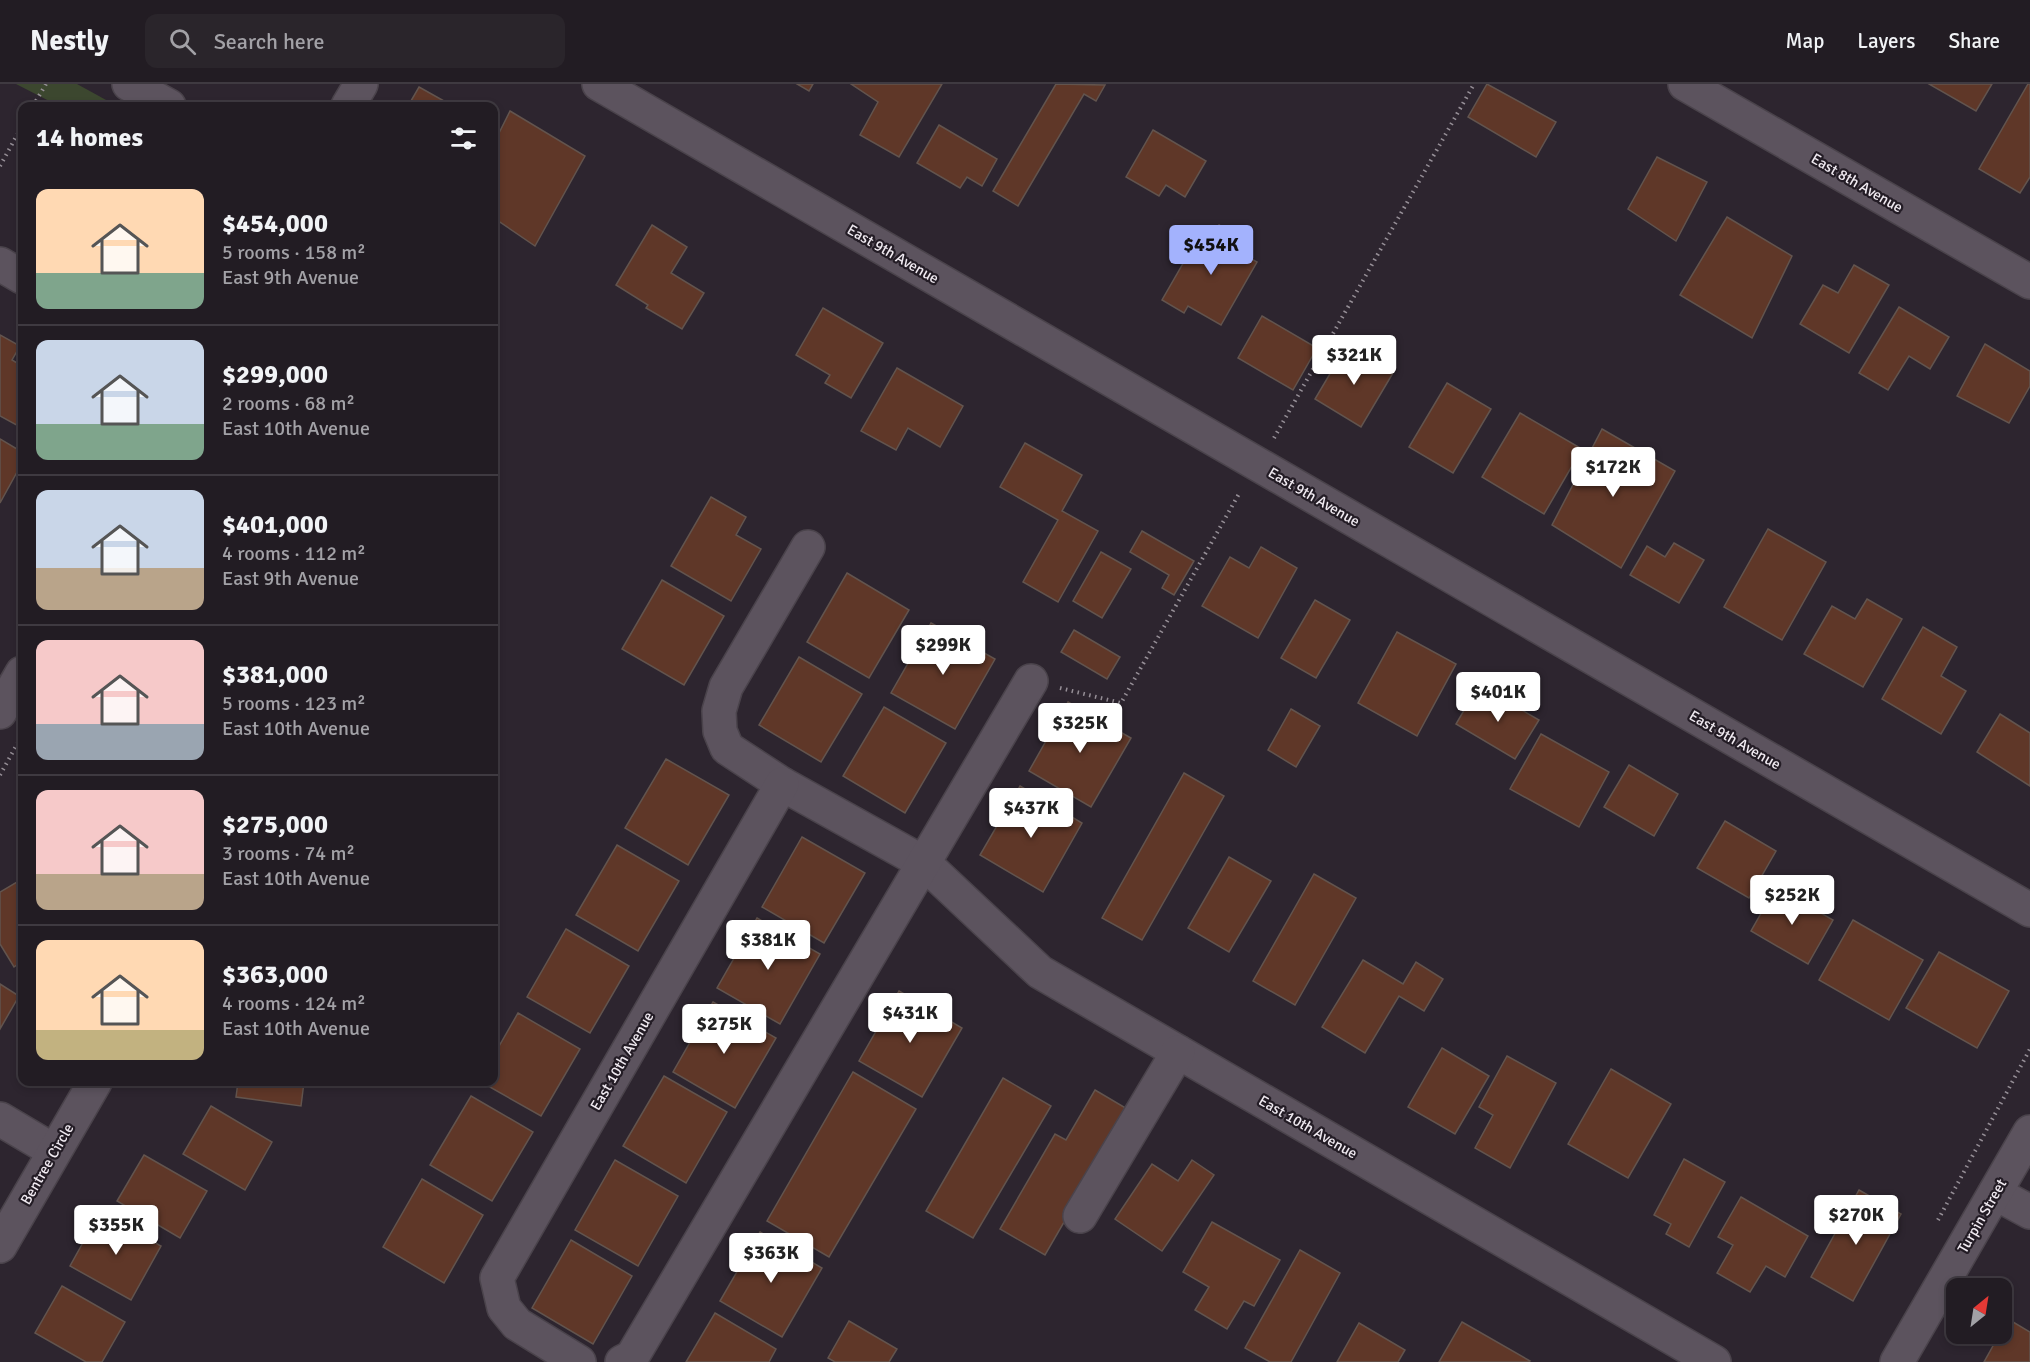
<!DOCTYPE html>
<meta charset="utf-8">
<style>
:root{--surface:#221c23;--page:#2a252b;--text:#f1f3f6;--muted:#a2a1a6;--line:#3f3a41;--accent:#a3b2fd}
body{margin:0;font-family:Signika,sans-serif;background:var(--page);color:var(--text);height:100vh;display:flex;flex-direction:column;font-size:22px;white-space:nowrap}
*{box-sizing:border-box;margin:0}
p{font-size:20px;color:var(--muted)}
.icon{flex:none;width:33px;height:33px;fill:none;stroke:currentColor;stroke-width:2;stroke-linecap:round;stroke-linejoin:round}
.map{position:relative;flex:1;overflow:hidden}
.side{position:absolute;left:18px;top:18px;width:480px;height:984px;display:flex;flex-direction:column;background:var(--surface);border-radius:12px;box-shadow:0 3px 9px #0003,0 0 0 2px var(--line)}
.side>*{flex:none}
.needle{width:39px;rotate:30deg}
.controls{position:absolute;left:1946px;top:1194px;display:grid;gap:12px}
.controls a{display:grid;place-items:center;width:66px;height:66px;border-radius:12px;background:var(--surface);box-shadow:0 3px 9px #0003,0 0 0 2px var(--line);font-size:30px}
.price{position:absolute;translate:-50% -51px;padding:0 14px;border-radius:6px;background:#fff;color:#222;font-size:20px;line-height:39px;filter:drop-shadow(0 2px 3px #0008)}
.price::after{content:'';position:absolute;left:50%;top:36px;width:18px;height:14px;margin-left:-9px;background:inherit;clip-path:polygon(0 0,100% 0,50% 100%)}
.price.on{background:var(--accent);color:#111}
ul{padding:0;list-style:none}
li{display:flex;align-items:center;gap:18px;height:150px;padding:0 18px}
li+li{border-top:2px solid var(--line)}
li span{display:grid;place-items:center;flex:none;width:168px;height:120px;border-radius:12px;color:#555}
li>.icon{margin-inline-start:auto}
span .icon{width:72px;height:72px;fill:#fffc;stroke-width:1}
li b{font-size:26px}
h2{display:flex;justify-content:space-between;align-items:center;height:72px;padding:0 18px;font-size:26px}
header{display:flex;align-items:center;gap:36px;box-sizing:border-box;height:84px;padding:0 30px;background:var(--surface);border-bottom:2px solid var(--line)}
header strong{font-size:28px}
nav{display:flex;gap:33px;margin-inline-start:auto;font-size:21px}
.search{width:420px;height:54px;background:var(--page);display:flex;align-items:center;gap:15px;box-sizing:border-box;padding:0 21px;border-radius:12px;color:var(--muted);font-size:22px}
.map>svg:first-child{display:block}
</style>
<header>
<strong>Nestly</strong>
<div class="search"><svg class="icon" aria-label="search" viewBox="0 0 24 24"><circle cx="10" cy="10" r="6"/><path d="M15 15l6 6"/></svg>Search here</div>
<nav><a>Map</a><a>Layers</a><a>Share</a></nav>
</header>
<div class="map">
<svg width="2030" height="1278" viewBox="0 0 2030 1278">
<rect width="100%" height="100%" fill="#2d252f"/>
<polygon fill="#3c472f" points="16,0 77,0 117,22 59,22"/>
<g fill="#5f3728" stroke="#62544e" stroke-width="1.5">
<polygon points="797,0 813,0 809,7"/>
<polygon points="851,0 942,0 899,73 860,51 878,18"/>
<polygon points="1056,0 1105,1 1096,17 1084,10 1018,122 993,107"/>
<polygon points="1487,0 1556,38 1536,73 1468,33"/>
<polygon points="1929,0 1992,0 1976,27"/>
<polygon points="2028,0 2030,0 2030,93 2020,109 1979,85"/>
<polygon points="419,3 453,22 408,22"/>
<polygon points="510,27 585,72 535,162 494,134 494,59"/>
<polygon points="939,41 997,75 982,102 967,93 960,104 917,79"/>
<polygon points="1153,46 1206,77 1185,113 1166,101 1159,112 1126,93"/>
<polygon points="1657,73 1707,98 1676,157 1628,125"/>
<polygon points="1727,133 1792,172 1752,254 1680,211"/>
<polygon points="652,141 687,163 671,189 704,209 682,245 646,224 648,221 616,201"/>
<polygon points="1219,141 1241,154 1234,165 1257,178 1221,241 1188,222 1184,229 1162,216 1204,143 1214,149"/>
<polygon points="1854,181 1889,201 1849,269 1800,240 1823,201 1838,209"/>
<polygon points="1899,223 1949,253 1930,285 1909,272 1888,306 1859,289"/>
<polygon points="823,224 883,259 851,314 825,299 830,291 796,271"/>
<polygon points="1262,232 1317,264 1293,306 1238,274"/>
<polygon points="0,251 20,262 12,276 22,282 22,344 0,332"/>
<polygon points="1985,260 2030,287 2030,302 2009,339 1957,312"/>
<polygon points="1347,261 1393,289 1361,343 1315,315"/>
<polygon points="897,284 963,322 940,363 908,344 896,366 861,347"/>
<polygon points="1447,299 1491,325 1453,389 1409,363"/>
<polygon points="1520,329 1582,365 1544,430 1482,393"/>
<polygon points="1602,345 1675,387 1621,484 1552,441"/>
<polygon points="0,355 22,368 22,379 0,419"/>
<polygon points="1025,359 1082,391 1062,427 1098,447 1058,518 1023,498 1058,436 1000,403"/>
<polygon points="711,413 746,433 736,451 761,465 731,517 671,482"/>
<polygon points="1768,445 1826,478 1782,556 1724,523"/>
<polygon points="1142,447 1194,477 1174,511 1162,504 1169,491 1130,468"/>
<polygon points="1674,459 1704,476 1679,519 1630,491 1647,462 1665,473"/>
<polygon points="1261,463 1297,484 1258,554 1202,522 1230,473 1249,484"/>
<polygon points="1101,468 1131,485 1102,534 1073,517"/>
<polygon points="847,489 909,526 869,594 807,558"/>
<polygon points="662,496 724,532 684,601 622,565"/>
<polygon points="1867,515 1902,535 1863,603 1804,570 1832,522 1855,535"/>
<polygon points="1315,516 1350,536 1316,594 1281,574"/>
<polygon points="931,539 995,575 955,645 891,609"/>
<polygon points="1923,543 1957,563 1941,592 1966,607 1941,650 1882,615"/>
<polygon points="1074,546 1120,573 1107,595 1061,568"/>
<polygon points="1397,548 1456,580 1417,652 1358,619"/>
<polygon points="799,573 862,610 821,678 759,641"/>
<polygon points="1477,604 1492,613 1494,610 1539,636 1515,675 1456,640"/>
<polygon points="1068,618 1131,654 1091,723 1029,687"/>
<polygon points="884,623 946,659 905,729 843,692"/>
<polygon points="1291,625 1320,642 1296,683 1268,666"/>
<polygon points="2000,630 2030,649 2030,702 1977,668"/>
<polygon points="1541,650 1609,688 1579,743 1510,705"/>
<polygon points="666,675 729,711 688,781 625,744"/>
<polygon points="1629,681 1678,710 1654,752 1604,723"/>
<polygon points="1184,689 1224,712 1142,856 1102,834"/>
<polygon points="1020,702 1082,739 1043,808 980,771"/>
<polygon points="1725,737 1776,767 1749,814 1697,784"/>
<polygon points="802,753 865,789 824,859 762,823"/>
<polygon points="617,761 679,797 638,867 576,831"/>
<polygon points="1229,773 1271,797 1229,868 1188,844"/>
<polygon points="1314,790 1356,814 1295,921 1253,897"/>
<polygon points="22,795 22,877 14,883 0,860 0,808"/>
<polygon points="1776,803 1833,836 1808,880 1751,847"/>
<polygon points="757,834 820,870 780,940 717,904"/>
<polygon points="1853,836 1923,876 1889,936 1819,896"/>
<polygon points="566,845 629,882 590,949 527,913"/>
<polygon points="1939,868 2009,907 1977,964 1906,924"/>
<polygon points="1363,876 1403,900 1416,878 1443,895 1424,927 1399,912 1365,969 1322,943"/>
<polygon points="0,900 19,912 0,945"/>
<polygon points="899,907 962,944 922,1013 859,977"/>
<polygon points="713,918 776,954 735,1024 673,988"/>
<polygon points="518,929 580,965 541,1032 481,998 494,998 494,971"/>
<polygon points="1442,964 1489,992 1455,1050 1408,1023"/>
<polygon points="1507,972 1556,999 1510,1084 1475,1064 1493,1031 1479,1023"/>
<polygon points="1611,985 1671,1020 1628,1094 1568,1060"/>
<polygon points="853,988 916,1025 829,1173 767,1137"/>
<polygon points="664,992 727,1028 686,1099 623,1062"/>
<polygon points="1003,994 1051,1022 973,1154 926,1127"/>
<polygon points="238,998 304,998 301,1022 236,1013"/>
<polygon points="1095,1006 1129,1026 1045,1171 1000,1145 1055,1050 1066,1056"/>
<polygon points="471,1012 533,1048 492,1117 430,1081"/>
<polygon points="211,1022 272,1058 245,1106 183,1070"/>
<polygon points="144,1071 207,1107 180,1154 117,1117"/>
<polygon points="1684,1075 1725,1098 1689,1163 1666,1150 1671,1140 1654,1131"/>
<polygon points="615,1076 678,1112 638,1182 575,1146"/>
<polygon points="1192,1076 1214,1091 1162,1167 1115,1135 1152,1080 1178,1097"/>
<polygon points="422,1095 483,1131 444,1199 383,1163"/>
<polygon points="1859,1106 1901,1130 1853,1217 1811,1193"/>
<polygon points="1741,1113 1808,1152 1785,1193 1766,1182 1750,1208 1717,1189 1733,1161 1718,1153"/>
<polygon points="100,1128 161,1162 131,1216 70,1182"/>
<polygon points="1212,1138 1280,1176 1254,1222 1244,1217 1227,1245 1195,1226 1209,1203 1183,1188"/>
<polygon points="760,1148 822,1184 782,1253 720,1217"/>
<polygon points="571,1156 632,1192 593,1260 532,1224"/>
<polygon points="1300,1166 1340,1189 1291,1278 1270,1278 1245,1264"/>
<polygon points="62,1202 125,1238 102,1278 86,1278 35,1249"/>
<polygon points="715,1229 776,1265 769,1278 686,1278"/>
<polygon points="2008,1235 2030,1248 2030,1278 1984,1278"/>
<polygon points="849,1237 897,1265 889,1278 835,1278 828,1274"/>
<polygon points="1462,1238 1530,1277 1529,1278 1439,1278"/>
<polygon points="1359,1239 1405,1266 1398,1278 1337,1278"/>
</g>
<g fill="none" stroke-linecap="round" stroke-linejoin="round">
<defs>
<g id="minor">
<polyline points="129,0 169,22"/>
<polyline points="599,0 2030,826"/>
<polyline points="1685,0 2030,198"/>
<polyline points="348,22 361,0"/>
<polyline points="0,180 22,193"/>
<polyline points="808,463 726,603 719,627 720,647 727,664 782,700 924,779 1040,888 1714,1278"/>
<polyline points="0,628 22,589"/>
<polyline points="0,1035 54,1067"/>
<polyline points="1995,1109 2030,1128"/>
<polyline points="1080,1132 1178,968"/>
<polyline points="0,1162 95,998"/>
<polyline points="579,1278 517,1240 504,1224 497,1194 782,700"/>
<polyline points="622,1278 632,1273 1031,597"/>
<polyline points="1897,1278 2030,1048"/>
</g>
</defs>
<use href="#minor" stroke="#4a434b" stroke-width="36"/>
<g stroke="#968f97" stroke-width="4" stroke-dasharray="1.5 4.5" stroke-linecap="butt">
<polyline points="33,22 46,0"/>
<polyline points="0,82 22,42"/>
<polyline points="1274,354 1474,0"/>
<polyline points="1060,604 1121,619 1240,408"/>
<polyline points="0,691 20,655"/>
<polyline points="1938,1136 2030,965"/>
</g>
<use href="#minor" stroke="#5c535e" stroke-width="33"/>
</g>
<g text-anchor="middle" stroke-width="4.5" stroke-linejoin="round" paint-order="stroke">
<g font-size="15" fill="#f0eaf1" stroke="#231c25">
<text transform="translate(1857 99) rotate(30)" y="5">East 8th Avenue</text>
<text transform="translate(893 170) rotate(30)" y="5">East 9th Avenue</text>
<text transform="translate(1314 413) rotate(30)" y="5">East 9th Avenue</text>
<text transform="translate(1735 656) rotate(30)" y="5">East 9th Avenue</text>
<text transform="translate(622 977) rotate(-60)" y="5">East 10th Avenue</text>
<text transform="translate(1308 1043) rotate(30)" y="5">East 10th Avenue</text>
<text transform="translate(47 1080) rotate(-60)" y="5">Bentree Circle</text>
<text transform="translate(1982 1132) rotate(-60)" y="5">Turpin Street</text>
</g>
</g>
</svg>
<div class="controls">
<a><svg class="needle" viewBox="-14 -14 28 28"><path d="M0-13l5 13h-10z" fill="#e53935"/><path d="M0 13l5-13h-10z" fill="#a2a1a6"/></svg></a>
</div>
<b class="price on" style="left:1211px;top:192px">$454K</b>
<b class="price" style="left:1354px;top:302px">$321K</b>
<b class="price" style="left:1613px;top:414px">$172K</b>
<b class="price" style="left:943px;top:592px">$299K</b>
<b class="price" style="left:1498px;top:639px">$401K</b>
<b class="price" style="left:1080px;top:670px">$325K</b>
<b class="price" style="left:1031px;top:755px">$437K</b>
<b class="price" style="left:1792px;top:842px">$252K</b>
<b class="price" style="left:768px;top:887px">$381K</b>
<b class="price" style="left:910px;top:960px">$431K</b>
<b class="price" style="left:724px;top:971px">$275K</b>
<b class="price" style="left:1856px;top:1162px">$270K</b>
<b class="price" style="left:116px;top:1172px">$355K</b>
<b class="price" style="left:771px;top:1200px">$363K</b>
<section class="side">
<h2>14 homes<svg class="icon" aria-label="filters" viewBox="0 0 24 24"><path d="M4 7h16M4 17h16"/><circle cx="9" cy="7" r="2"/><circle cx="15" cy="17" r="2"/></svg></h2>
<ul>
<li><span style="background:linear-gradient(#ffd9b3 70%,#7fa58c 0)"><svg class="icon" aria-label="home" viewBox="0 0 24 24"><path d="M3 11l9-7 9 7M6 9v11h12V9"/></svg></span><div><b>$454,000</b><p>5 rooms · 158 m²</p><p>East 9th Avenue</p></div></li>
<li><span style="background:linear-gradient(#c9d6e8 70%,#7fa58c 0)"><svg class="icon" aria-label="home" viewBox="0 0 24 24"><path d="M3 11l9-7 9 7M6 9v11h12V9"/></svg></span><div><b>$299,000</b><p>2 rooms · 68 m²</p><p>East 10th Avenue</p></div></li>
<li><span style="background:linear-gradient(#c9d6e8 65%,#b9a48a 0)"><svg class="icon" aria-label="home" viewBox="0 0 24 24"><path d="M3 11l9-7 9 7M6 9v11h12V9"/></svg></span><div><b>$401,000</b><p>4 rooms · 112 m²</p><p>East 9th Avenue</p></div></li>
<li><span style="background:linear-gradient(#f6c9c9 70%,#9aa5b1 0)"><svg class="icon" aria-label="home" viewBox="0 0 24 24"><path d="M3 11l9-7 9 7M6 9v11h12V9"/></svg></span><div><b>$381,000</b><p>5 rooms · 123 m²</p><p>East 10th Avenue</p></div></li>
<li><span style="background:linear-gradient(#f6c9c9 70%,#b9a48a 0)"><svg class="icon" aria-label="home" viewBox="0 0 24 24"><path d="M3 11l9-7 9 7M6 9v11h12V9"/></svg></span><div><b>$275,000</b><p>3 rooms · 74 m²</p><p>East 10th Avenue</p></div></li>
<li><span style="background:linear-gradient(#ffd9b3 75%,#c2b280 0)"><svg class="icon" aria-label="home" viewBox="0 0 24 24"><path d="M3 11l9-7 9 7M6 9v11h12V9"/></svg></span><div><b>$363,000</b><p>4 rooms · 124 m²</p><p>East 10th Avenue</p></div></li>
</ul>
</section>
</div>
